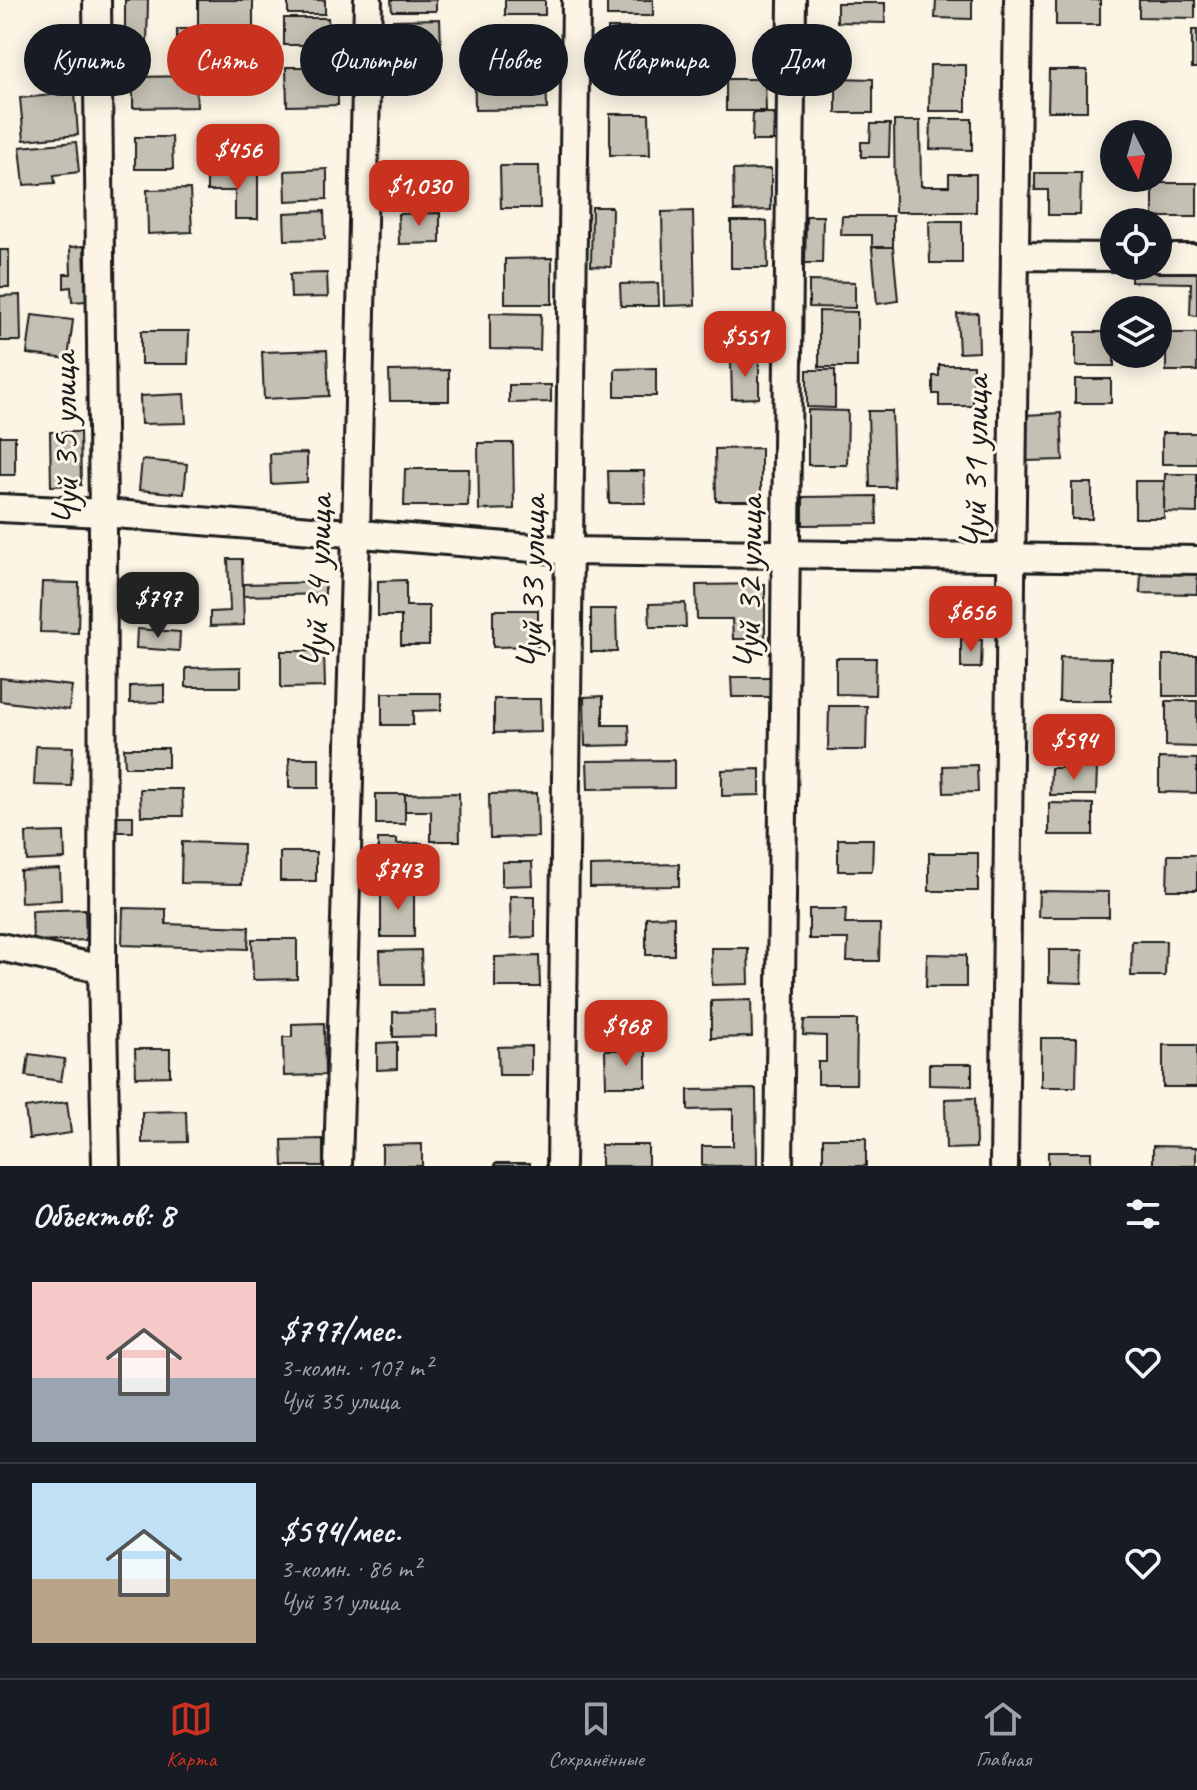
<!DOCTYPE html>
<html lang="ru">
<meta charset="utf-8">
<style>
:root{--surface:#171b24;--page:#20242c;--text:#f1f3f6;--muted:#9ea1a6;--line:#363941;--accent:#c8321e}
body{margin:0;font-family:Caveat,sans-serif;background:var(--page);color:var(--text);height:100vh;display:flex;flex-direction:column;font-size:30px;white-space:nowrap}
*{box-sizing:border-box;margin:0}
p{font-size:26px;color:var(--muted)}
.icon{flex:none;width:44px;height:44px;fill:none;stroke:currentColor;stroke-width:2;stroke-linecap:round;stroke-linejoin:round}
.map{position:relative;height:1166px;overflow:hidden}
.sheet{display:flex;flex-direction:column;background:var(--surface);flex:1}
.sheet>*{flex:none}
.top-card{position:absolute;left:24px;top:24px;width:1150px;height:72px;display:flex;gap:16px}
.needle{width:52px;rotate:174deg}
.fabs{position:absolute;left:1100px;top:120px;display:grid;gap:16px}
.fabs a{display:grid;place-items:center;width:72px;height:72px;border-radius:50%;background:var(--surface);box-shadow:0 4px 20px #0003;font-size:40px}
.price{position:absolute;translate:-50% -68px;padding:0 18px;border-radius:16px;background:var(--accent);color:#fff;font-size:26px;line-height:52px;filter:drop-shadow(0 2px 4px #0008)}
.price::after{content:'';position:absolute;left:50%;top:48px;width:24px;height:18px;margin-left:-12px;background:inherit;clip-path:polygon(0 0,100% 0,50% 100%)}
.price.active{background:#222;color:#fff}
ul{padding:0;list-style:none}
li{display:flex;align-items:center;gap:24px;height:200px;padding:0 32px}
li+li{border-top:2px solid var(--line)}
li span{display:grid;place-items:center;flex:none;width:224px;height:160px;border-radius:0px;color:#555}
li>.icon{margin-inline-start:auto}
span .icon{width:96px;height:96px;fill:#fffc;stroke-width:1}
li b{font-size:34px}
h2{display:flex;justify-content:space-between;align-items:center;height:96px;padding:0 32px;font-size:34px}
.chip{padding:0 28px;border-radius:36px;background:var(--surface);box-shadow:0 4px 20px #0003;font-size:28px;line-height:72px}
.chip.active{background:var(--accent);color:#fff}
.dock{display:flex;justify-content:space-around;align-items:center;height:112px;border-top:2px solid var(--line);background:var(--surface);font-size:22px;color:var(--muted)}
.dock a{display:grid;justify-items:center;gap:4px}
.dock .active{color:var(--accent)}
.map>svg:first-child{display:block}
</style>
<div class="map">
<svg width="1197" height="1166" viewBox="0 0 1197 1166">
<rect width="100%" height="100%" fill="#fcf5e5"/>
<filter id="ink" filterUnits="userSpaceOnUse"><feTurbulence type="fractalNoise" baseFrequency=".0125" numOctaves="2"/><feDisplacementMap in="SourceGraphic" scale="16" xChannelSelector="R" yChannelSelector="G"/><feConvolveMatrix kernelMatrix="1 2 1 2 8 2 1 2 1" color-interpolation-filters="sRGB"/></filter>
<g filter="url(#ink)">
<g fill="#c4c0b3" stroke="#1c1c1c" stroke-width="2">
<polygon points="125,0 148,0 147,44 125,44"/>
<polygon points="198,0 253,0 253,45 177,46 177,29 198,29"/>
<rect x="288" y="0" width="37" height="14"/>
<polygon points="391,0 436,0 436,11 392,11"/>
<rect x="505" y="0" width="40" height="15"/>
<rect x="607" y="0" width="46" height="16"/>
<polygon points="936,0 972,0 972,19 935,18"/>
<rect x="1056" y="0" width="44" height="25"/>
<polygon points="1139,0 1195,0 1195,18 1139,17"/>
<polygon points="837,3 885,3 885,23 837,22"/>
<polygon points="284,18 328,18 329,45 284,45"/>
<polygon points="440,19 441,45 393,45 393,20"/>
<polygon points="608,28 651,28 651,69 599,69 599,48 608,48"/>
<rect x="1192" y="30" width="5" height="38"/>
<polygon points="474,37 505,37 506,74 546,74 547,109 475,110"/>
<polygon points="78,45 81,79 53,81 52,69 38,70 37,48"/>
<polygon points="930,65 966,65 966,111 929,111"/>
<polygon points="286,67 338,67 338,105 287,106"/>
<polygon points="1049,70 1087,70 1087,111 1048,111"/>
<polygon points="196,76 197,107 133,108 133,77"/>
<polygon points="836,78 873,79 873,113 836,113"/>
<polygon points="726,79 765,79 766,111 726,111"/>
<polygon points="75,93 78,135 24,140 20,98"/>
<polygon points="753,113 774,113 773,141 752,141"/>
<polygon points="610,114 649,114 650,155 610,155"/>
<polygon points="931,119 972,119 972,150 930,149"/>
<polygon points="894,121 920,121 921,186 949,186 949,174 976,174 976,212 895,212"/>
<polygon points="871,124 890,124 889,157 861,157 861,142 870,142"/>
<polygon points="135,137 172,137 173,169 135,169"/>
<polygon points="76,142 79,172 54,175 55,183 24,185 20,147"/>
<polygon points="500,166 539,166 540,208 501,208"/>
<polygon points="327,169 327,199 286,201 285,171"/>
<polygon points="771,169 771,210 734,211 733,170"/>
<polygon points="1035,173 1081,173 1080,215 1048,215 1048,190 1035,190"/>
<polygon points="207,174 258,174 258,219 235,219 235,191 207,191"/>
<polygon points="401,177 440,177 440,205 402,205"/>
<rect x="1153" y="183" width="44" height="34"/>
<polygon points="190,189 192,232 148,234 147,190"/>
<polygon points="592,207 612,207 611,267 591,266"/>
<polygon points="324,211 325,239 285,240 284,213"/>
<polygon points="693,211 695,305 664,306 662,212"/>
<polygon points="440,213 440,243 399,244 398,214"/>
<polygon points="806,216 823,216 822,263 805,263"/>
<polygon points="842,216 893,216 893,247 872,247 872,235 841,235"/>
<polygon points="731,221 767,221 768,268 731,268"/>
<polygon points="929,221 962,221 962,263 930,263"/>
<polygon points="84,246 86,301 72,302 71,287 64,288 64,274 71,274 70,247"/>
<polygon points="872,247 893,247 898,301 877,304"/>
<rect x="0" y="250" width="9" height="37"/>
<polygon points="552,258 552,304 505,304 505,259"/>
<polygon points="1131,266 1197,266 1197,316 1190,315 1191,283 1131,282"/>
<polygon points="327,273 328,297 291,298 290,274"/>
<polygon points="809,281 855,282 855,308 809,307"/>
<polygon points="658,283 659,306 621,306 620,284"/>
<polygon points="20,295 21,341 0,341 0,296"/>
<polygon points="819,311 857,312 857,367 819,367"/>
<polygon points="490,313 541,314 540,350 490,349"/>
<polygon points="978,313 979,352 959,353 957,314"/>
<polygon points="32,315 73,320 68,359 27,354"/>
<polygon points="141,331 189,331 188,364 141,364"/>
<rect x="1076" y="332" width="38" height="34"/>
<rect x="1166" y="333" width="31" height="38"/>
<polygon points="327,350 329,396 264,399 262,352"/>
<polygon points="759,360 759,398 732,399 731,361"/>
<polygon points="939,365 973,365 973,406 939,406 939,394 933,394 933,376 939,376"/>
<polygon points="656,368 656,396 615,396 615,369"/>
<polygon points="449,370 449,401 390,401 389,371"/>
<polygon points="807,370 835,370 835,408 807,407"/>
<rect x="1075" y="379" width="36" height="24"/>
<polygon points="509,385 551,385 551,402 509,403"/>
<polygon points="184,394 186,423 141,424 140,396"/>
<polygon points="808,410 848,411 847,465 808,465"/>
<polygon points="868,411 892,411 894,487 870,487"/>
<polygon points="1061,413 1063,460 1026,461 1025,415"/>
<polygon points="50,432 80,432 81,485 51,486"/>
<rect x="1162" y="433" width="35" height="31"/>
<rect x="0" y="436" width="15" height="39"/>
<polygon points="478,443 513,443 514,509 479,510"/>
<polygon points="761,448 761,501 716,501 715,449"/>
<polygon points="307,453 307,482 271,484 270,454"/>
<polygon points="142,460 187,464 184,494 139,490"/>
<polygon points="405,469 469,469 468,506 404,506"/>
<polygon points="608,471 644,471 645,503 609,503"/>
<polygon points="1165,474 1197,474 1197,513 1164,512"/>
<rect x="1135" y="481" width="29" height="37"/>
<rect x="1072" y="483" width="20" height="36"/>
<polygon points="876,496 877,524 803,525 803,497"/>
<polygon points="228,559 242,559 244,625 210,626 210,612 230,611"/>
<polygon points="1141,572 1197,573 1197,594 1140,593"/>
<polygon points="151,576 186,578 184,623 149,621"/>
<polygon points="406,580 406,606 429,606 429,645 401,645 401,616 378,616 378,581"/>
<polygon points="42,582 79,583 78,633 40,632"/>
<polygon points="325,582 325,594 243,596 243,584"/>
<polygon points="765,584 765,639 733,639 732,619 697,619 696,585"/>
<polygon points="685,603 686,627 650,627 649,604"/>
<polygon points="591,609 616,609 617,652 591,652"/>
<polygon points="493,610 538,610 538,646 493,647"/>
<polygon points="137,629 180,632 179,651 136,648"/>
<polygon points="961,639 982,640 981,668 961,668"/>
<polygon points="281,651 324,651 325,687 281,688"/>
<rect x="1163" y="655" width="34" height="41"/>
<polygon points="1060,657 1111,658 1111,701 1059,701"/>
<polygon points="836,658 876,658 875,695 836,694"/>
<polygon points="241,667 241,687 186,687 186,668"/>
<polygon points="731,677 771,677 771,697 732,697"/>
<polygon points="0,678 72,686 69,710 0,701"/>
<polygon points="164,685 164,702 130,703 130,686"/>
<polygon points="382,693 441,693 441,710 413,711 413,725 382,725"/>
<polygon points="603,696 603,725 629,725 630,745 585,746 584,697"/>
<polygon points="494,699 540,699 541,732 494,733"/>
<polygon points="1166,701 1197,701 1197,747 1166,746"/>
<polygon points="829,706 867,706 866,750 828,750"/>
<polygon points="36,746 73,747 71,786 34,785"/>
<polygon points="124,748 168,748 168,767 125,767"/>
<rect x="289" y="758" width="30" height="30"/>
<polygon points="1159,758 1197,759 1197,793 1159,792"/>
<polygon points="674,760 674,788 588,789 587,761"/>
<polygon points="977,765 978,792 944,793 943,766"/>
<polygon points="1051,768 1097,768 1096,795 1050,795"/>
<polygon points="760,769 760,795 722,796 722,770"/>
<polygon points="140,789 182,789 183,816 141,816"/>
<polygon points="459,793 460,841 431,841 431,811 405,811 405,794"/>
<polygon points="537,793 538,837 490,838 489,794"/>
<rect x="376" y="794" width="29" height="30"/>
<polygon points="1049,803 1093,804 1093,835 1049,835"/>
<polygon points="116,816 133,816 133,832 117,832"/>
<polygon points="64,832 65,859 27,861 26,833"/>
<polygon points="378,839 397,839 397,844 422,843 423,882 387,882 387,866 378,866"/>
<polygon points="838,839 873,839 872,871 838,871"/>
<polygon points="182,842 243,844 242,884 181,883"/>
<rect x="280" y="852" width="36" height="29"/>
<rect x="929" y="853" width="49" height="38"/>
<polygon points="1168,855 1197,855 1197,890 1167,890"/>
<polygon points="502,862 532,862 533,885 502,886"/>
<polygon points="679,864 679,886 590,887 590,866"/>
<polygon points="60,869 61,900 21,902 20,871"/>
<polygon points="414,887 414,937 381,937 381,888"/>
<polygon points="1039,891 1109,892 1109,917 1038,917"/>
<polygon points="510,896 535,896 535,937 511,938"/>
<polygon points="123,908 166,909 166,924 249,927 248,949 122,945"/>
<polygon points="85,909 86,940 33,942 32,911"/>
<polygon points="809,909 846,909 845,924 880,924 879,961 847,961 848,939 809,939"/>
<polygon points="674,916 674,955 646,955 646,917"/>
<polygon points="252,939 297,939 297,979 253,980"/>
<polygon points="1132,941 1166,941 1165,976 1131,976"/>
<polygon points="711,948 748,948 749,984 712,985"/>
<polygon points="421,950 422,985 381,985 380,951"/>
<polygon points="1049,950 1083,950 1082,983 1049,982"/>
<polygon points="927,954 966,955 966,987 926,987"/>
<polygon points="539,956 540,987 495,987 495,957"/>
<polygon points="751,1000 752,1037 711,1038 711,1001"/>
<polygon points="436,1011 436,1036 393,1037 393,1012"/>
<polygon points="606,1019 646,1019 646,1040 607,1040"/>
<polygon points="804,1020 857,1020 856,1084 818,1084 818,1062 826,1062 826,1036 803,1035"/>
<polygon points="324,1023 325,1075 284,1076 283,1037 292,1037 292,1024"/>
<polygon points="1041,1038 1077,1038 1076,1087 1041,1087"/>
<polygon points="397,1042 397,1069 377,1070 377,1043"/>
<rect x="1163" y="1045" width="34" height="42"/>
<polygon points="531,1046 531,1075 499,1075 498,1047"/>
<polygon points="135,1049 170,1049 170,1076 136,1077"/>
<polygon points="605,1050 646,1050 646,1086 606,1086"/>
<polygon points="29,1054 65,1059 61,1081 26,1076"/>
<polygon points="929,1064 972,1064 972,1086 929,1085"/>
<polygon points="756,1089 757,1166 702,1166 702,1146 733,1146 733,1109 688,1110 688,1090"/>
<polygon points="975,1098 976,1148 946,1149 945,1099"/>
<polygon points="67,1102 71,1133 29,1139 25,1108"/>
<polygon points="186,1111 187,1142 142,1143 142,1112"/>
<rect x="823" y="1138" width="43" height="28"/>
<polygon points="323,1139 323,1166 283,1166 282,1140"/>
<polygon points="422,1144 422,1166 382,1166 382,1145"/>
<rect x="601" y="1145" width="47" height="21"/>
<polygon points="1153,1146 1196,1147 1196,1166 1153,1166"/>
<rect x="1048" y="1152" width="43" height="14"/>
<rect x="495" y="1163" width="35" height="3"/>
</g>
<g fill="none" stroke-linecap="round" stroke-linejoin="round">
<defs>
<g id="minor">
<polyline points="97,0 103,513 102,969 106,1166"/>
<polyline points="1015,256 1114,257"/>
<polyline points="1158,258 1197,258"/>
<polyline points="0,508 103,513 569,551 1197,560"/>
<polyline points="0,947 102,969"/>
<polyline points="338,1166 356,534 368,0"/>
<polyline points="561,1166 576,0"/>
<polyline points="779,1166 792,0"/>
<polyline points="1004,1166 1018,0"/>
</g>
</defs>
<use href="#minor" stroke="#1c1c1c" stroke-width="32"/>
<use href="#minor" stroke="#fcf5e5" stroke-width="26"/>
</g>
</g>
<g text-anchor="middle" stroke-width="6" stroke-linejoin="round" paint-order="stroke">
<g font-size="38" fill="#1c1c1c" stroke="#fcf5e5">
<text transform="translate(64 439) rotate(-91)" y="13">Чуй 35 улица</text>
<text transform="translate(974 463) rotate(-89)" y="13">Чуй 31 улица</text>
<text transform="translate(316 582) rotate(-88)" y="13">Чуй 34 улица</text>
<text transform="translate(531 583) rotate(-89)" y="13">Чуй 33 улица</text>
<text transform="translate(748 583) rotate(-89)" y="13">Чуй 32 улица</text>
</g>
</g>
</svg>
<div class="fabs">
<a><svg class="needle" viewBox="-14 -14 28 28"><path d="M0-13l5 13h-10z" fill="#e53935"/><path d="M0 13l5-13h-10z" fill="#9ea1a6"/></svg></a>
<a><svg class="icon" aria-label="locate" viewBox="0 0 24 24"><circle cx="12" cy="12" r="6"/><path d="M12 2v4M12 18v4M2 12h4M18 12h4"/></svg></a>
<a><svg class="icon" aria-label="layers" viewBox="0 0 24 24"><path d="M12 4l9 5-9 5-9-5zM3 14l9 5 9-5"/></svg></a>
</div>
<b class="price" style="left:238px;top:192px">$456</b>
<b class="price" style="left:419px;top:228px">$1,030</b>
<b class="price" style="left:745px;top:379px">$551</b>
<b class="price active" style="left:158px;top:640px">$797</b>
<b class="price" style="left:971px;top:654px">$656</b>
<b class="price" style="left:1074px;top:782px">$594</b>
<b class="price" style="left:398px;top:912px">$743</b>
<b class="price" style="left:626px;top:1068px">$968</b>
<div class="top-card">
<a class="chip">Купить</a>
<a class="chip active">Снять</a>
<a class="chip">Фильтры</a>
<a class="chip">Новое</a>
<a class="chip">Квартира</a>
<a class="chip">Дом</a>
</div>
</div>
<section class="sheet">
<h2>Объектов: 8<svg class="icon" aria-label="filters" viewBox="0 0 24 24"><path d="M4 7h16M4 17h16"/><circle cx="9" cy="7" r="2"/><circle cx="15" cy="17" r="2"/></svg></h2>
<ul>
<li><span style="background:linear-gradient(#f6c9c9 60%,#9aa5b1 0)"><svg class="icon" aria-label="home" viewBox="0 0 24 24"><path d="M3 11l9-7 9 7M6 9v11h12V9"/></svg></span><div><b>$797/мес.</b><p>3-комн. · 107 m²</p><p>Чуй 35 улица</p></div><svg class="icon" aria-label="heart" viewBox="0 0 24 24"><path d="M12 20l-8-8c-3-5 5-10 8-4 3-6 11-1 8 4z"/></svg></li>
<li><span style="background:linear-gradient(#bfe0f5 60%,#b9a48a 0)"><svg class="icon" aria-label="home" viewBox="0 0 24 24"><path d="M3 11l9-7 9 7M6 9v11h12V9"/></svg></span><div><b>$594/мес.</b><p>3-комн. · 86 m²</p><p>Чуй 31 улица</p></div><svg class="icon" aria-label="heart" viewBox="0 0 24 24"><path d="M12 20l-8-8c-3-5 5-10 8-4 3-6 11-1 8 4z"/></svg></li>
</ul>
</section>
<nav class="dock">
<a class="active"><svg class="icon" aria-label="map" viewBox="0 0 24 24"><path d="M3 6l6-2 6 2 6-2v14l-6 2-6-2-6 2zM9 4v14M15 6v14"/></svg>Карта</a>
<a><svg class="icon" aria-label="saved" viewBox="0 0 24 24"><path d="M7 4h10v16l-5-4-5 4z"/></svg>Сохранённые</a>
<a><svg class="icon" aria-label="home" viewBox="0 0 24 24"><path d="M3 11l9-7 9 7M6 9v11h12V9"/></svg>Главная</a>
</nav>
